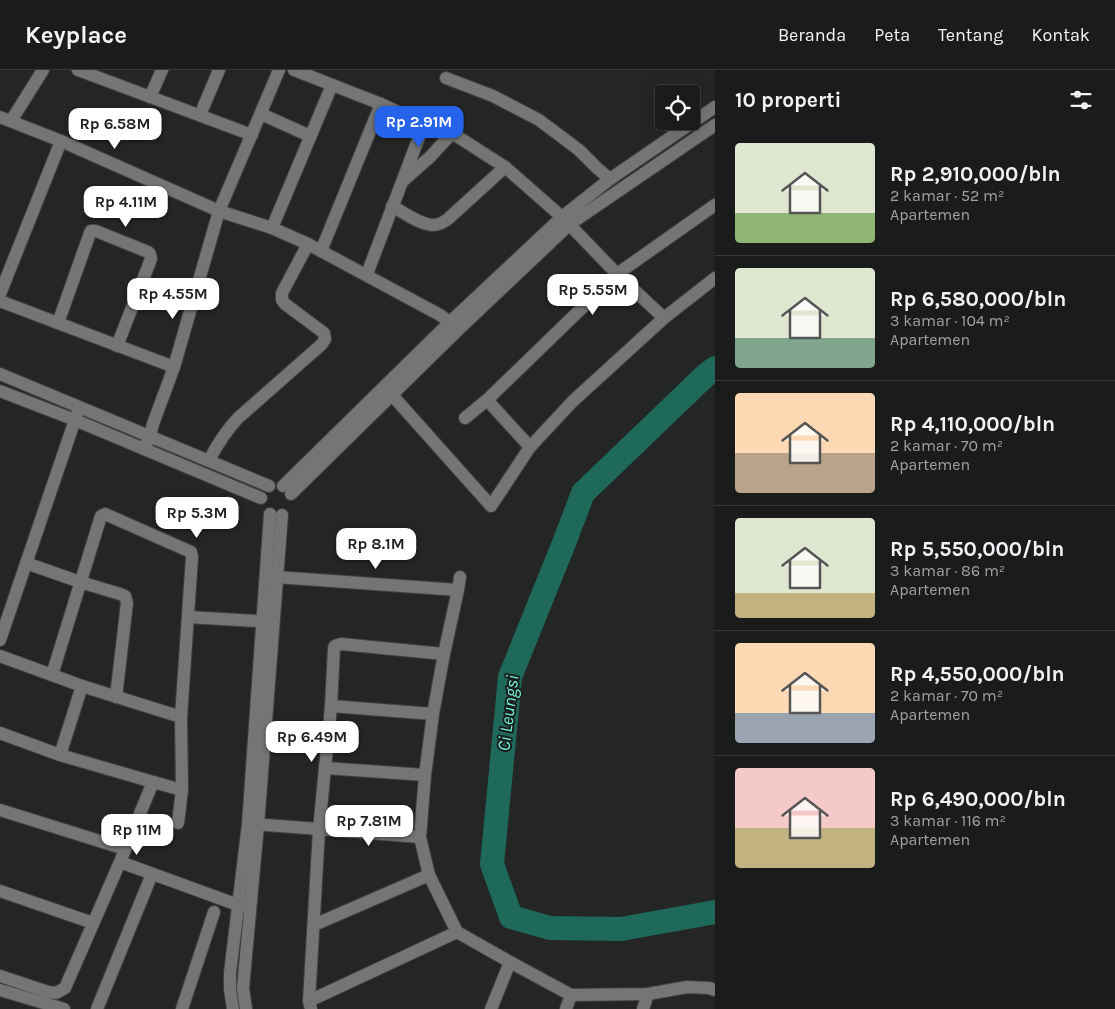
<!DOCTYPE html>
<html lang="id">
<meta charset="utf-8">
<style>
:root{--surface:#1a1c1c;--page:#232525;--text:#f1f3f6;--muted:#9fa1a3;--line:#383a3b;--accent:#2563eb}
body{margin:0;font-family:Karla,sans-serif;background:var(--page);color:var(--text);height:100vh;display:flex;flex-direction:column;font-size:19px;white-space:nowrap}
*{box-sizing:border-box;margin:0}
p{font-size:16px;color:var(--muted)}
.icon{flex:none;width:28px;height:28px;fill:none;stroke:currentColor;stroke-width:2;stroke-linecap:round;stroke-linejoin:round}
.map{position:relative;flex:1;overflow:hidden}
.details{display:flex;flex-direction:column;background:var(--surface);width:400px}
.details>*{flex:none}
.fabs{position:absolute;left:655px;top:15px;display:grid;gap:10px}
.fabs a{display:grid;place-items:center;width:45px;height:45px;border-radius:5px;background:var(--surface);box-shadow:0 5px 20px #0002,0 0 0 1px var(--line);font-size:25px}
.price{position:absolute;translate:-50% -42px;padding:0 11px;border-radius:10px;background:#fff;color:#222;font-size:16px;line-height:32px;filter:drop-shadow(0 1px 2px #0008)}
.price::after{content:'';position:absolute;left:50%;top:30px;width:15px;height:11px;margin-left:-8px;background:inherit;clip-path:polygon(0 0,100% 0,50% 100%)}
.price.selected{background:var(--accent);color:#fff}
ul{padding:0;list-style:none}
li{display:flex;align-items:center;gap:15px;height:125px;padding:0 20px}
li+li{border-top:1px solid var(--line)}
li span{display:grid;place-items:center;flex:none;width:140px;height:100px;border-radius:5px;color:#555}
li>.icon{margin-inline-start:auto}
span .icon{width:60px;height:60px;fill:#fffc;stroke-width:1}
li b{font-size:21px}
h2{display:flex;justify-content:space-between;align-items:center;height:60px;padding:0 20px;font-size:21px}
header{display:flex;align-items:center;gap:30px;box-sizing:border-box;height:70px;padding:0 25px;background:var(--surface);border-bottom:1px solid var(--line)}
header strong{font-size:24px}
nav{display:flex;gap:28px;margin-inline-start:auto;font-size:18px}
main{display:flex;flex:1;min-height:0}
.map>svg:first-child{display:block}
</style>
<header>
<strong>Keyplace</strong>
<nav><a>Beranda</a><a>Peta</a><a>Tentang</a><a>Kontak</a></nav>
</header>
<main>
<div class="map">
<svg width="715" height="939" viewBox="0 0 715 939">
<rect width="100%" height="100%" fill="#232625"/>
<g fill="none" stroke-linecap="round" stroke-linejoin="round">
<polyline stroke="#1e695a" stroke-width="24" points="715,298 706,305 583,423 564,473 510,607 492,794 511,847 550,858 621,859 715,842"/>
<defs>
<g id="minor">
<polyline points="78,0 252,65"/>
<polyline points="294,0 381,34 424,54 452,63 505,97 562,147 617,204 664,248"/>
<polyline points="446,8 493,26 539,50 579,80 598,99 610,109"/>
<polyline points="150,27 162,0"/>
<polyline points="261,44 310,66"/>
<polyline points="200,45 219,0"/>
<polyline points="0,47 61,71 219,141 272,158 308,174 440,245 455,256"/>
<polyline points="11,51 43,0"/>
<polyline points="404,110 430,87 452,63"/>
<path d="M392,136C403,142 420,155 433,155C439,155 444,152 448,149L505,97"/>
<polyline points="272,158 332,15"/>
<polyline points="321,181 381,34"/>
<polyline points="367,204 424,54"/>
<polyline points="0,224 61,71"/>
<polyline points="0,231 174,297"/>
<polyline points="58,253 90,163 91,161 96,161 148,182 150,184 151,189 117,276"/>
<polyline points="0,304 269,416"/>
<polyline points="0,321 75,350 261,428"/>
<polyline points="392,325 491,436 530,377 573,331 664,248 715,208"/>
<polyline points="487,330 530,377"/>
<polyline points="465,348 487,330 617,204 715,135"/>
<polyline points="144,379 150,366 153,354 174,297 219,141 279,0"/>
<path d="M209,390C217,375 226,361 238,348L322,274L325,269L324,263L285,234L282,230V223L308,174"/>
<polyline points="283,416 450,252 562,147 610,109 715,37"/>
<polyline points="291,424 459,259 570,154 715,55"/>
<polyline points="26,493 80,512 120,524 125,526 127,533 116,627"/>
<polyline points="276,507 458,520"/>
<polyline points="460,507 458,520 444,584 433,644 425,705 420,767 429,805 457,862 510,892 571,925 648,924 687,917 709,918 715,920"/>
<polyline points="188,547 271,552"/>
<polyline points="0,570 78,341"/>
<polyline points="0,586 82,616 181,647"/>
<polyline points="52,605 101,446 105,444 191,482 192,487 181,647 182,720 178,753"/>
<polyline points="331,636 433,644"/>
<polyline points="0,663 60,685 153,712"/>
<polyline points="60,685 82,616"/>
<polyline points="325,698 425,705"/>
<polyline points="0,740 125,779"/>
<polyline points="250,754 280,756 420,767"/>
<polyline points="120,792 238,835 245,836"/>
<polyline points="0,821 93,853"/>
<polyline points="314,855 429,805"/>
<polyline points="0,906 48,922 56,923 65,918 120,792 153,712 182,720"/>
<polyline points="0,920 64,939"/>
<polyline points="309,931 457,862"/>
<polyline points="97,939 152,804"/>
<polyline points="182,939 214,842"/>
<polyline points="233,939 230,919 230,903 248,754 270,444"/>
<polyline points="246,939 243,918 258,755 282,445"/>
<polyline points="311,939 309,931 319,760 331,636 334,578 335,576 341,574 444,584"/>
<polyline points="491,939 510,892"/>
<polyline points="566,939 571,925"/>
<polyline points="643,939 648,924"/>
</g>
</defs>
<use href="#minor" stroke="#404242" stroke-width="14"/>
<use href="#minor" stroke="#737675" stroke-width="12"/>
</g>
<g text-anchor="middle" stroke-width="4" stroke-linejoin="round" paint-order="stroke">
<g font-size="18" font-style="italic" fill="#71f6da" stroke="#1a1d1c">
<text transform="translate(508 643) rotate(-83)" y="6">Ci Leungsi</text>
</g>
</g>
</svg>
<div class="fabs">
<a><svg class="icon" aria-label="locate" viewBox="0 0 24 24"><circle cx="12" cy="12" r="6"/><path d="M12 2v4M12 18v4M2 12h4M18 12h4"/></svg></a>
</div>
<b class="price selected" style="left:419px;top:78px">Rp 2.91M</b>
<b class="price" style="left:115px;top:80px">Rp 6.58M</b>
<b class="price" style="left:126px;top:158px">Rp 4.11M</b>
<b class="price" style="left:593px;top:246px">Rp 5.55M</b>
<b class="price" style="left:173px;top:250px">Rp 4.55M</b>
<b class="price" style="left:197px;top:469px">Rp 5.3M</b>
<b class="price" style="left:376px;top:500px">Rp 8.1M</b>
<b class="price" style="left:312px;top:693px">Rp 6.49M</b>
<b class="price" style="left:369px;top:777px">Rp 7.81M</b>
<b class="price" style="left:137px;top:786px">Rp 11M</b>
</div>
<section class="details">
<h2>10 properti<svg class="icon" aria-label="filters" viewBox="0 0 24 24"><path d="M4 7h16M4 17h16"/><circle cx="9" cy="7" r="2"/><circle cx="15" cy="17" r="2"/></svg></h2>
<ul>
<li><span style="background:linear-gradient(#dfe7d0 70%,#8fb573 0)"><svg class="icon" aria-label="home" viewBox="0 0 24 24"><path d="M3 11l9-7 9 7M6 9v11h12V9"/></svg></span><div><b>Rp 2,910,000/bln</b><p>2 kamar · 52 m²</p><p>Apartemen</p></div></li>
<li><span style="background:linear-gradient(#dfe7d0 70%,#7fa58c 0)"><svg class="icon" aria-label="home" viewBox="0 0 24 24"><path d="M3 11l9-7 9 7M6 9v11h12V9"/></svg></span><div><b>Rp 6,580,000/bln</b><p>3 kamar · 104 m²</p><p>Apartemen</p></div></li>
<li><span style="background:linear-gradient(#ffd9b3 60%,#b9a48a 0)"><svg class="icon" aria-label="home" viewBox="0 0 24 24"><path d="M3 11l9-7 9 7M6 9v11h12V9"/></svg></span><div><b>Rp 4,110,000/bln</b><p>2 kamar · 70 m²</p><p>Apartemen</p></div></li>
<li><span style="background:linear-gradient(#dfe7d0 75%,#c2b280 0)"><svg class="icon" aria-label="home" viewBox="0 0 24 24"><path d="M3 11l9-7 9 7M6 9v11h12V9"/></svg></span><div><b>Rp 5,550,000/bln</b><p>3 kamar · 86 m²</p><p>Apartemen</p></div></li>
<li><span style="background:linear-gradient(#ffd9b3 70%,#9aa5b1 0)"><svg class="icon" aria-label="home" viewBox="0 0 24 24"><path d="M3 11l9-7 9 7M6 9v11h12V9"/></svg></span><div><b>Rp 4,550,000/bln</b><p>2 kamar · 70 m²</p><p>Apartemen</p></div></li>
<li><span style="background:linear-gradient(#f6c9c9 60%,#c2b280 0)"><svg class="icon" aria-label="home" viewBox="0 0 24 24"><path d="M3 11l9-7 9 7M6 9v11h12V9"/></svg></span><div><b>Rp 6,490,000/bln</b><p>3 kamar · 116 m²</p><p>Apartemen</p></div></li>
</ul>
</section>
</main>
